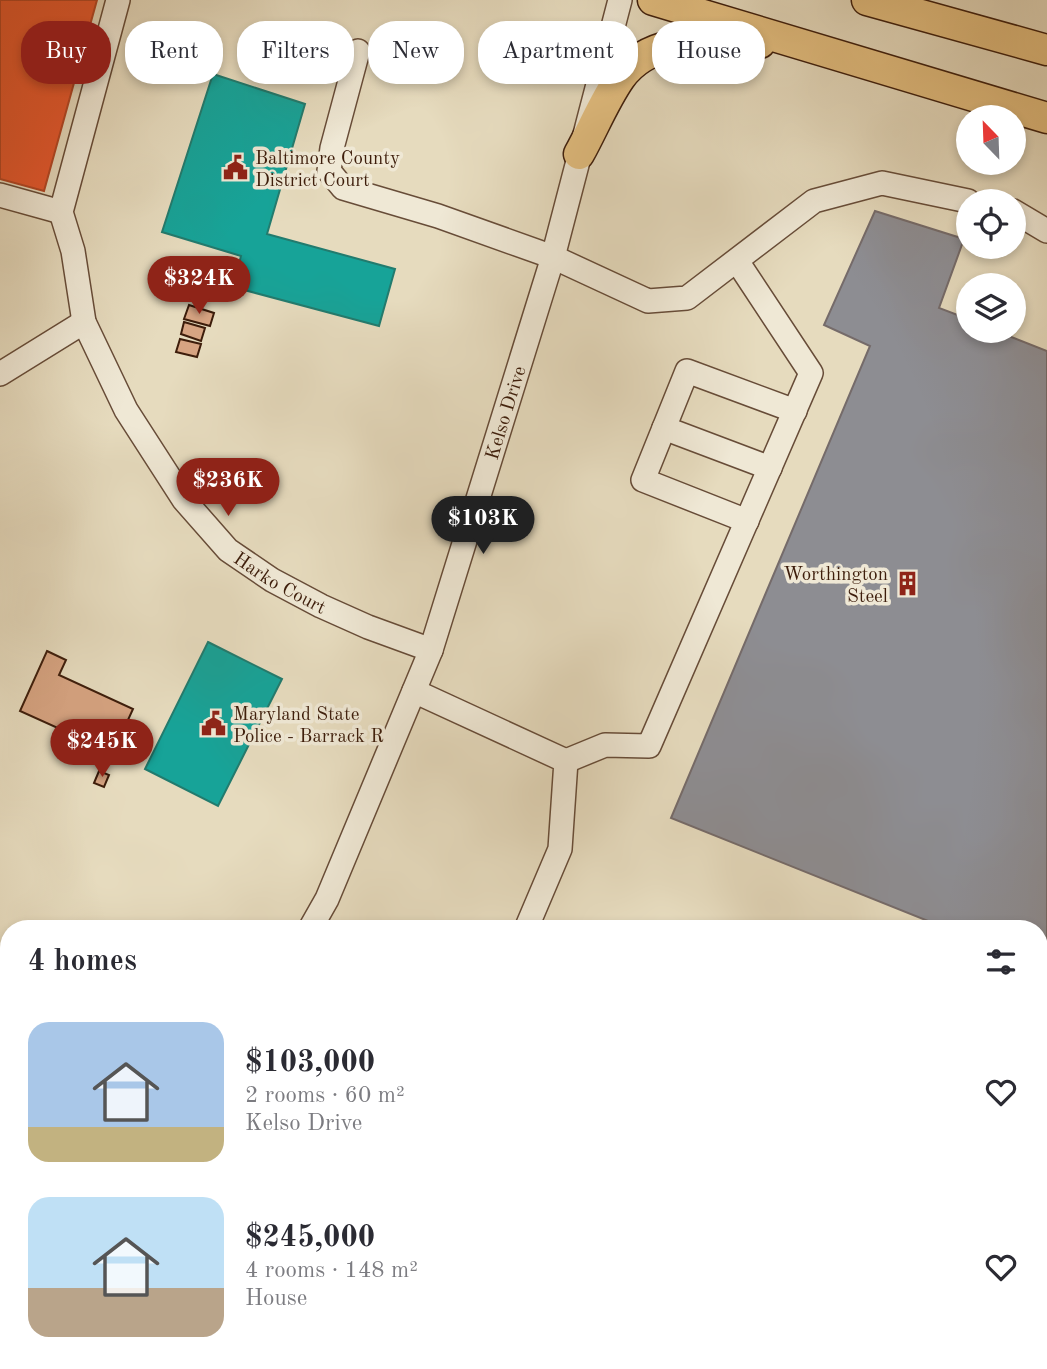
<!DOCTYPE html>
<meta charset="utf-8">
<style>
:root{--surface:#fff;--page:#f2f2f3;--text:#2b2b33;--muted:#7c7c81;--accent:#8f2418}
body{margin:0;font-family:"Old Standard TT",serif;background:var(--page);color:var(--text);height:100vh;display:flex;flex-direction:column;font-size:26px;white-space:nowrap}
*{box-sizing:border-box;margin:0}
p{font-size:23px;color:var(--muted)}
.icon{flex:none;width:38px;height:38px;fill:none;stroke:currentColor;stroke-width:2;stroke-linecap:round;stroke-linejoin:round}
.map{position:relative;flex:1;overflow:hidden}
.panel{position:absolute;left:0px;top:920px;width:1048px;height:450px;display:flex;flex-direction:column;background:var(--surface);border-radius:28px 28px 0 0;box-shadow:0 4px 10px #0003}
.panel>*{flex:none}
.hud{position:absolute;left:21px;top:21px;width:1006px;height:63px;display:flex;gap:14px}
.needle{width:46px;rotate:337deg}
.controls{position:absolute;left:956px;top:105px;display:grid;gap:14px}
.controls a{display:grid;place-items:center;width:70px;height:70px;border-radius:50%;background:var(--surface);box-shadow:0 4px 10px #0003;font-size:35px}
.price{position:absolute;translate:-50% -60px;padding:0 16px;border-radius:24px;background:var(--accent);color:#fff;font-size:23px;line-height:46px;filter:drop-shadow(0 2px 4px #0008)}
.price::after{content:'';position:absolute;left:50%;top:42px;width:21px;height:16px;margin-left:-10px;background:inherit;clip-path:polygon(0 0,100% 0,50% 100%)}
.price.current{background:#222;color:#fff}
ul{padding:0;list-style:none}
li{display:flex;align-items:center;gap:21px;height:175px;padding:0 28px}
li span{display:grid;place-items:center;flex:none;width:196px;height:140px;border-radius:21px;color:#555}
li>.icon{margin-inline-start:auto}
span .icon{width:84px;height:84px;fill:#fffc;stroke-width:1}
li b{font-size:30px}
h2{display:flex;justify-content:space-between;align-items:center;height:84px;padding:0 28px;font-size:30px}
.tag{padding:0 24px;border-radius:28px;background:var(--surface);box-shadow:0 4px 10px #0003;font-size:24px;line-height:63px}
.tag.current{background:var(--accent);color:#fff}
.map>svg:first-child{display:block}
</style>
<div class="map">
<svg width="1047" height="1369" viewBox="0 0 1047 1369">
<rect width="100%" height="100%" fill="#e6dbbe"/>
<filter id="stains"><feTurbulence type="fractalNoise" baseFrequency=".00286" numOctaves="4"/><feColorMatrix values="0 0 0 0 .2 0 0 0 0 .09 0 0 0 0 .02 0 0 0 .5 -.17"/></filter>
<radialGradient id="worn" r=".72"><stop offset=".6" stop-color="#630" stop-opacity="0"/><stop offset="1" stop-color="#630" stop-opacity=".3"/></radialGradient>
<g fill="#e4572e" stroke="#b24624" stroke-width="2">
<polygon points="0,0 97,0 44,191 0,179"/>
<polygon points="9,1019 9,1102 0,1109 0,1026"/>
</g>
<g fill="#17a398" stroke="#227b6e" stroke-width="2">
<polygon points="213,74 305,104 267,234 395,269 379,326 233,287 241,256 162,232"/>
<polygon points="208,642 282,679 218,806 145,769"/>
</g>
<polygon fill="#8d8d92" stroke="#756b6a" stroke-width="2" points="875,211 964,239 939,308 968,319 968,331 996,331 1047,351 1047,954 1042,967 1040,966 1040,929 948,929 671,818 870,346 824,325"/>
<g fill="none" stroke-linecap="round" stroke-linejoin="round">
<g stroke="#727c6d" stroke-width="7">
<polyline points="1040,1192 1047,1185"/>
<polyline points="874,1369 880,1362"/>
</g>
</g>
<g fill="#d7a482" stroke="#3d1d0b" stroke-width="2">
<polygon points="189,305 214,313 210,326 184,319"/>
<polygon points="184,322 205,328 201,341 181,334"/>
<polygon points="180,339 201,344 197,357 176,352"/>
<polygon points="47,651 66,660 59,675 133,709 113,753 20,711"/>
<polygon points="99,771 109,775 104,787 94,783"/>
</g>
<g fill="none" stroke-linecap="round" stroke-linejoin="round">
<defs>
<g id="minor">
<path id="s1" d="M118,0L61,212L73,251L84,322L126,410L184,500L228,550L272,580L321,606L368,627L431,650"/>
<polyline points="358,51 332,148 329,171 343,188 438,216 553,257 648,301 687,298 814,201 882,183 968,201"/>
<polyline points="0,195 61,212"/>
<polyline points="1013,211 1047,231"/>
<polyline points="0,374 84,322"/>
<polyline points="664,428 770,468"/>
<polyline points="747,521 643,480 687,371 795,411"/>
<polyline points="414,691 566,761 560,849 526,929"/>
<polyline points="566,761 605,745 649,746 811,373 737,261"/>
<path id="s2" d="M310,929L327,899L431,650L553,257L620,0"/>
<polyline points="1040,980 1047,974"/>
<polyline points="0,1261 9,1255"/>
<polyline points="0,1315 9,1328"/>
<polyline points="33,1362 38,1369"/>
</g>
<g id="major">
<polyline points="653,0 1047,118"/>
<polyline points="867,0 1047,50"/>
<path d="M579,154C593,129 604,101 620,78C652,33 712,43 760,43"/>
</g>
</defs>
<use href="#minor" stroke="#674c38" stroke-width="26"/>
<use href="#major" stroke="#3d1d0b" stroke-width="33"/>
<polyline stroke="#3d1d0b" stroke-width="4.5" stroke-dasharray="5 3.5" stroke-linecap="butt" points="231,1369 234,1362"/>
<use href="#minor" stroke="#efe8d5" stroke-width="23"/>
<use href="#major" stroke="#e3be7f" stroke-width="30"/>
</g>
<defs>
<symbol id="civic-bare" viewBox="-9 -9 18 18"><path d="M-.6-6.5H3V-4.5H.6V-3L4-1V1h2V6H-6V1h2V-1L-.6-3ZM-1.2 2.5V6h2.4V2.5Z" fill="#8f2418" stroke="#efe8d5" stroke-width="2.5" paint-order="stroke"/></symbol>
<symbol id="building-bare" viewBox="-9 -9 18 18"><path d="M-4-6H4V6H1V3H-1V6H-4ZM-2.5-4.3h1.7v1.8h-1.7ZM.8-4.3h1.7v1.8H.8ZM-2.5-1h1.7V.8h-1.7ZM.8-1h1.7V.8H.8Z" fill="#8f2418" stroke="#efe8d5" stroke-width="2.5" paint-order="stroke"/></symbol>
</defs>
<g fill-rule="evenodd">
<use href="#civic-bare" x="218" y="150" width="35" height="35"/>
<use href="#building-bare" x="890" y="566" width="35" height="35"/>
<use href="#civic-bare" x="196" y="706" width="35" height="35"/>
</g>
<g text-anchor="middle" stroke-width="7" stroke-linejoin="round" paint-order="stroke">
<g font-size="19" fill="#3d1d0b" stroke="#efe8d5" text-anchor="start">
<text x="255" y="164">Baltimore County<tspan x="255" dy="22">District Court</tspan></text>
<text x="888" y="580" text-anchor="end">Worthington<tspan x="888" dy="22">Steel</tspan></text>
<text x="233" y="720">Maryland State<tspan x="233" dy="22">Police - Barrack R</tspan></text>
</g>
<g font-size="19" fill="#3d1d0b" stroke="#efe8d5">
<text dy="7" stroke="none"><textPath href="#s2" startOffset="553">Kelso Drive</textPath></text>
<text dy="7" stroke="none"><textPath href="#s1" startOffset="665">Harko Court</textPath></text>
</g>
</g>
<rect width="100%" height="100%" filter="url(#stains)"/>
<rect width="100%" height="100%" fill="url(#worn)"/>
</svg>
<div class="controls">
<a><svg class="needle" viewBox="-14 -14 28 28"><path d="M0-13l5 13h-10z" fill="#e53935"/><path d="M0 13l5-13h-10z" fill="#7c7c81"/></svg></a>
<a><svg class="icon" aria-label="locate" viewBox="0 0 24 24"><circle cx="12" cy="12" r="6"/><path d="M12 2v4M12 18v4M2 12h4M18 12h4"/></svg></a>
<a><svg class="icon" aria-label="layers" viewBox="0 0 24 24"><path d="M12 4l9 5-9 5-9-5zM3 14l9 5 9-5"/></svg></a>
</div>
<b class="price" style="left:199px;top:316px">$324K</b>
<b class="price" style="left:228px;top:518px">$236K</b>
<b class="price current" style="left:483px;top:556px">$103K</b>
<b class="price" style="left:102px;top:779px">$245K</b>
<div class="hud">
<a class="tag current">Buy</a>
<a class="tag">Rent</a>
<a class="tag">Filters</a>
<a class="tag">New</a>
<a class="tag">Apartment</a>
<a class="tag">House</a>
</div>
<section class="panel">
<h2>4 homes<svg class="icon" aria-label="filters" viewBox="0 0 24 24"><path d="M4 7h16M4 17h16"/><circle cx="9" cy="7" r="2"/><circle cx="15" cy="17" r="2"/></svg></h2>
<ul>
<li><span style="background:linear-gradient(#a9c7e8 75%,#c2b280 0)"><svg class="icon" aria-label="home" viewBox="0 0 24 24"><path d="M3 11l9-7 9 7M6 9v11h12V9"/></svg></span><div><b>$103,000</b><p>2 rooms · 60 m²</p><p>Kelso Drive</p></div><svg class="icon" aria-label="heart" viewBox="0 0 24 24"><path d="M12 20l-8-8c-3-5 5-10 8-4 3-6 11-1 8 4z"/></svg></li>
<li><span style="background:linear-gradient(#bfe0f5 65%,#b9a48a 0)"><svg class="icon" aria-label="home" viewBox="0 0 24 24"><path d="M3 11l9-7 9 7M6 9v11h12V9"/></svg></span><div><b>$245,000</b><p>4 rooms · 148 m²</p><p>House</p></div><svg class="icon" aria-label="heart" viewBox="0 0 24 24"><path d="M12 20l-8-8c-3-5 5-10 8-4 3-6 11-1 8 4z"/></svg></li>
</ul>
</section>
</div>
